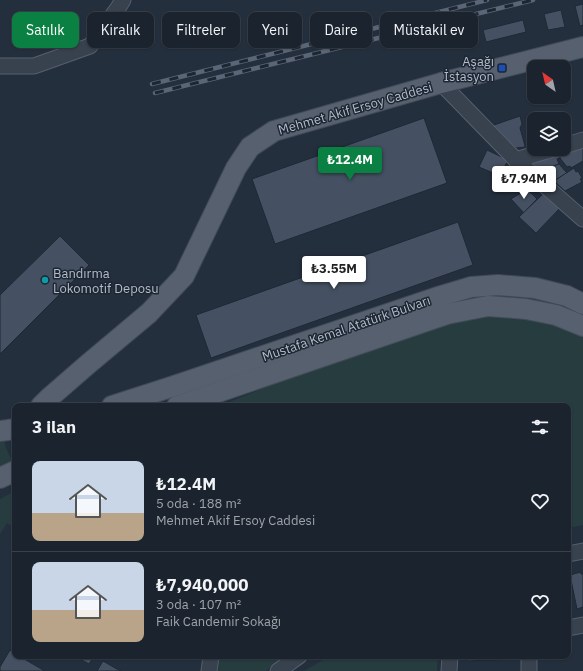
<!DOCTYPE html>
<html lang="tr">
<meta charset="utf-8">
<style>
:root{--surface:#1b232e;--page:#242b36;--text:#f1f3f6;--muted:#a0a4aa;--line:#39404a;--accent:#0b8043}
body{margin:0;font-family:"IBM Plex Sans",sans-serif;background:var(--page);color:var(--text);height:100vh;display:flex;flex-direction:column;font-size:15px;white-space:nowrap}
*{box-sizing:border-box;margin:0}
p{font-size:13px;color:var(--muted)}
.icon{flex:none;width:22px;height:22px;fill:none;stroke:currentColor;stroke-width:2;stroke-linecap:round;stroke-linejoin:round}
.map{position:relative;flex:1;overflow:hidden}
.side{position:absolute;left:12px;top:403px;width:559px;height:256px;display:flex;flex-direction:column;background:var(--surface);border-radius:8px;box-shadow:0 1px 3px #0004,0 0 0 1px var(--line)}
.side>*{flex:none}
.hud{position:absolute;left:12px;top:12px;width:559px;height:36px;display:flex;gap:8px}
.needle{width:26px;rotate:326deg}
.fabs{position:absolute;left:527px;top:60px;display:grid;gap:8px}
.fabs a{display:grid;place-items:center;width:44px;height:44px;border-radius:8px;background:var(--surface);box-shadow:0 1px 3px #0004,0 0 0 1px var(--line);font-size:20px}
.price{position:absolute;translate:-50% -34px;padding:0 9px;border-radius:4px;background:#fff;color:#222;font-size:13px;line-height:26px;filter:drop-shadow(0 1px 2px #0008)}
.price::after{content:'';position:absolute;left:50%;top:24px;width:12px;height:9px;margin-left:-6px;background:inherit;clip-path:polygon(0 0,100% 0,50% 100%)}
.price.selected{background:var(--accent);color:#fff}
ul{padding:0;list-style:none}
li{display:flex;align-items:center;gap:12px;height:100px;padding:0 20px}
li+li{border-top:1px solid var(--line)}
li span{display:grid;place-items:center;flex:none;width:112px;height:80px;border-radius:8px;color:#555}
li>.icon{margin-inline-start:auto}
span .icon{width:48px;height:48px;fill:#fffc;stroke-width:1}
li b{font-size:17px}
h2{display:flex;justify-content:space-between;align-items:center;height:48px;padding:0 20px;font-size:17px}
.tag{padding:0 14px;border-radius:8px;background:var(--surface);box-shadow:0 1px 3px #0004,0 0 0 1px var(--line);font-size:14px;line-height:36px}
.tag.selected{background:var(--accent);color:#fff}
.map>svg:first-child{display:block}
</style>
<div class="map">
<svg width="583" height="671" viewBox="0 0 583 671">
<rect width="100%" height="100%" fill="#242f3e"/>
<g fill="#263c3f">
<polygon points="507,316 553,323 583,337 583,525 568,528 568,406 219,406 299,374 419,329 465,318"/>
<path d="M0,435H3C5,446 8,455 15,464L0,472Z"/>
<polygon points="15,491 15,524 13,527 7,523 0,534 0,499"/>
<polygon points="219,656 287,656 278,661 266,671 218,671"/>
<polygon points="330,656 438,656 437,671 304,671"/>
</g>
<g fill="#455162" stroke="#1f2835">
<polygon points="583,4 583,25 580,26 575,6"/>
<polygon points="561,10 565,27 548,30 544,14"/>
<polygon points="523,20 526,32 486,42 483,30"/>
<polygon points="567,59 569,78 564,80 564,67 551,67 550,61"/>
<polygon points="550,61 551,67 534,67 534,86 529,66"/>
<polygon points="520,116 522,124 520,128 525,146 525,147 516,148 491,126"/>
<polygon points="424,118 447,183 275,244 252,179"/>
<polygon points="564,119 566,119 570,134 564,136"/>
<polygon points="583,147 583,161 571,168 570,166 567,167 560,158 557,151"/>
<polygon points="487,150 508,160 500,176 479,167"/>
<polygon points="557,151 560,158 557,159 559,164 541,171 531,163"/>
<polygon points="559,164 567,173 554,181 541,171"/>
<polygon points="574,168 576,172 578,171 582,178 580,179 582,182 565,191 554,181"/>
<polygon points="527,189 537,199 524,213 511,199"/>
<polygon points="546,191 561,207 536,233 519,217"/>
<polygon points="458,222 473,265 211,358 196,315"/>
<polygon points="60,236 89,265 0,354 0,295"/>
<polygon points="581,572 581,574 583,574 583,607 577,609 570,575"/>
<polygon points="568,641 571,656 562,658 562,657 545,660 544,656 568,656"/>
<polygon points="10,650 15,653 15,656 19,656 45,671 0,671 0,667"/>
<polygon points="74,656 94,656 89,664"/>
<polygon points="466,656 513,656 513,659 467,661"/>
<polygon points="103,661 115,668 121,671 97,671"/>
</g>
<g fill="none" stroke-linecap="round" stroke-linejoin="round">
<defs>
<g id="minor">
<polyline points="0,66 34,66 90,46 118,8 123,0"/>
<polyline points="441,83 516,160 583,219"/>
<polyline points="564,146 583,140"/>
<polyline points="516,160 553,149"/>
<polyline points="568,554 583,551"/>
<polyline points="568,628 583,625"/>
<polyline points="529,656 529,671"/>
<polyline points="209,671 211,656"/>
<polyline points="278,671 299,656"/>
<polyline points="449,671 450,656"/>
</g>
<g id="major">
<polyline points="41,406 49,398 87,365 149,313 184,276 236,168 250,147 274,131 441,83 583,47"/>
<polyline points="112,406 171,387 441,296 471,287 498,285 535,288 567,296 583,304"/>
<polyline points="177,406 447,314 488,306 526,309 556,315 583,326"/>
<polyline points="0,431 15,429"/>
<polyline points="0,478 15,471"/>
</g>
</defs>
<use href="#minor" stroke="#565f6c" stroke-width="17"/>
<use href="#major" stroke="#414a57" stroke-width="22"/>
<use href="#minor" stroke="#38414e" stroke-width="15"/>
<use href="#major" stroke="#56606e" stroke-width="20"/>
<defs>
<g id="rail">
<polyline points="152,84 487,0"/>
<polyline points="155,93 533,0"/>
</g>
</defs>
<use href="#rail" stroke="#5a6575" stroke-width="4.5"/>
<use href="#rail" stroke="#1d2633" stroke-width="3" stroke-dasharray="9" stroke-linecap="butt"/>
</g>
<rect fill="#1a4fb4" stroke="#1d2633" stroke-width="1.5" x="498" y="64" width="8" height="8" rx="2"/>
<circle fill="#0f9aa8" stroke="#1d2633" stroke-width="1.5" cx="45" cy="280" r="4"/>
<g text-anchor="middle" stroke-width="3" stroke-linejoin="round" paint-order="stroke">
<g font-size="13" fill="#b4bcc9" stroke="#1d2633" text-anchor="end">
<text x="494" y="66">Aşağı<tspan x="494" dy="15">İstasyon</tspan></text>
<text x="53" y="278" text-anchor="start">Bandırma<tspan x="53" dy="15">Lokomotif Deposu</tspan></text>
</g>
<g font-size="13" fill="#b4bcc9" stroke="#1d2633">
<text transform="translate(355 108) rotate(-16)" y="5">Mehmet Akif Ersoy Caddesi</text>
<text transform="translate(346 328) rotate(-19)" y="5">Mustafa Kemal Atatürk Bulvarı</text>
</g>
</g>
</svg>
<div class="fabs">
<a><svg class="needle" viewBox="-14 -14 28 28"><path d="M0-13l5 13h-10z" fill="#e53935"/><path d="M0 13l5-13h-10z" fill="#a0a4aa"/></svg></a>
<a><svg class="icon" aria-label="layers" viewBox="0 0 24 24"><path d="M12 4l9 5-9 5-9-5zM3 14l9 5 9-5"/></svg></a>
</div>
<b class="price selected" style="left:350px;top:181px">₺12.4M</b>
<b class="price" style="left:524px;top:200px">₺7.94M</b>
<b class="price" style="left:334px;top:290px">₺3.55M</b>
<div class="hud">
<a class="tag selected">Satılık</a>
<a class="tag">Kiralık</a>
<a class="tag">Filtreler</a>
<a class="tag">Yeni</a>
<a class="tag">Daire</a>
<a class="tag">Müstakil ev</a>
</div>
<section class="side">
<h2>3 ilan<svg class="icon" aria-label="filters" viewBox="0 0 24 24"><path d="M4 7h16M4 17h16"/><circle cx="9" cy="7" r="2"/><circle cx="15" cy="17" r="2"/></svg></h2>
<ul>
<li><span style="background:linear-gradient(#c9d6e8 65%,#b9a48a 0)"><svg class="icon" aria-label="home" viewBox="0 0 24 24"><path d="M3 11l9-7 9 7M6 9v11h12V9"/></svg></span><div><b>₺12.4M</b><p>5 oda · 188 m²</p><p>Mehmet Akif Ersoy Caddesi</p></div><svg class="icon" aria-label="heart" viewBox="0 0 24 24"><path d="M12 20l-8-8c-3-5 5-10 8-4 3-6 11-1 8 4z"/></svg></li>
<li><span style="background:linear-gradient(#c9d6e8 60%,#b9a48a 0)"><svg class="icon" aria-label="home" viewBox="0 0 24 24"><path d="M3 11l9-7 9 7M6 9v11h12V9"/></svg></span><div><b>₺7,940,000</b><p>3 oda · 107 m²</p><p>Faik Candemir Sokağı</p></div><svg class="icon" aria-label="heart" viewBox="0 0 24 24"><path d="M12 20l-8-8c-3-5 5-10 8-4 3-6 11-1 8 4z"/></svg></li>
</ul>
</section>
</div>
